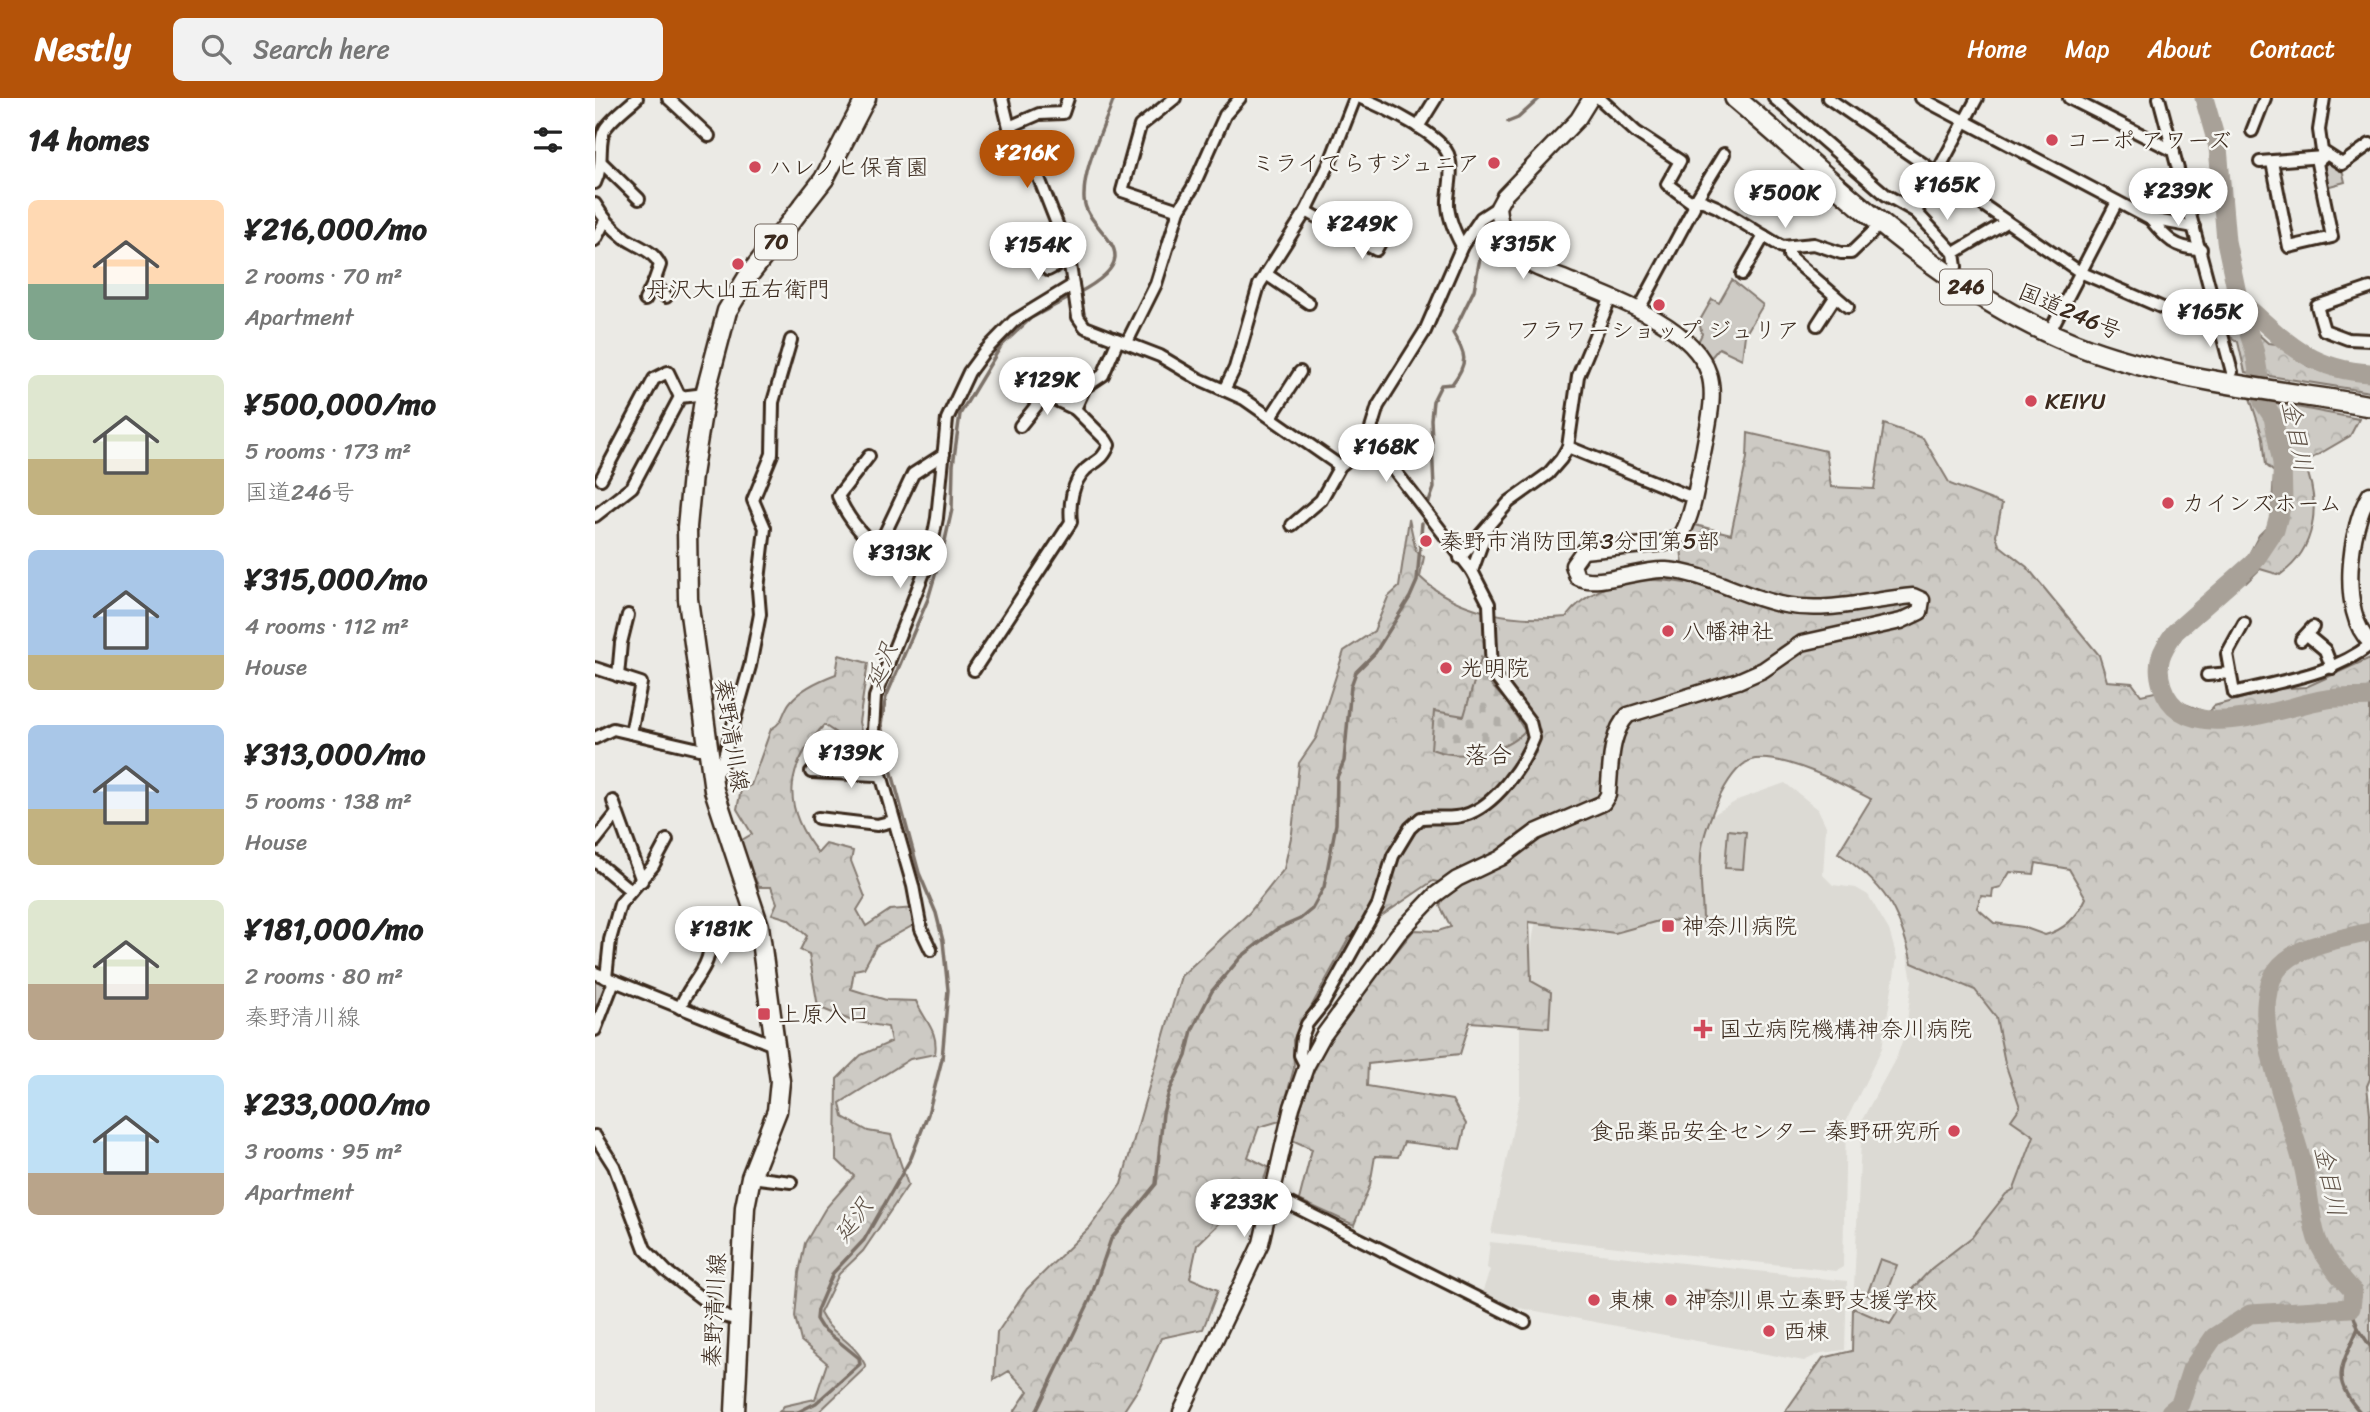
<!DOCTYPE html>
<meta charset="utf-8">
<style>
:root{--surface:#fff;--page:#f2f2f2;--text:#222;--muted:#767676;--accent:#b45309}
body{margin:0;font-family:Sriracha,"Klee One",sans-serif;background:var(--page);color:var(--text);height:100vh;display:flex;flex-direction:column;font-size:26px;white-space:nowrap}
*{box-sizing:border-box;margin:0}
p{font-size:23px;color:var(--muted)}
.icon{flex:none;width:38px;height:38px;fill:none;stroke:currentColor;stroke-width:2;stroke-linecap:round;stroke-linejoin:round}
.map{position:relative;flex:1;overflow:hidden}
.panel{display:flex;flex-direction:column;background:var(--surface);width:595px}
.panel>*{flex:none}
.price{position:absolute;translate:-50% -60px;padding:0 16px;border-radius:24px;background:#fff;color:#222;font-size:23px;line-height:46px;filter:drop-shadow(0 2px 4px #0008)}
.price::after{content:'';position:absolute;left:50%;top:42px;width:21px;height:16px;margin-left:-10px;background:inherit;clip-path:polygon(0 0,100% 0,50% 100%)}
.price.selected{background:var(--accent);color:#fff}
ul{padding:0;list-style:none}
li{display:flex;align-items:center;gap:21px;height:175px;padding:0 28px}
li span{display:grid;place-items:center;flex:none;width:196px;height:140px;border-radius:10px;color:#555}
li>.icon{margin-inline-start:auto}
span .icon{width:84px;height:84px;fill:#fffc;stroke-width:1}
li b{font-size:30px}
h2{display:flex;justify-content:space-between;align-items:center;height:84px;padding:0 28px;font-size:30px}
header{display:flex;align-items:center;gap:42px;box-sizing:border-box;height:98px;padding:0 35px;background:var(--accent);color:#fff}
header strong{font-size:33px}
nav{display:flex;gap:38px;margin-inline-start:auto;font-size:24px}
.search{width:490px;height:63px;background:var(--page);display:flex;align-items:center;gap:18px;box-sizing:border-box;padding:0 24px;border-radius:10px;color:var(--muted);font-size:26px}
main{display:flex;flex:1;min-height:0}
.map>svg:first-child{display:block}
</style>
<header>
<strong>Nestly</strong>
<div class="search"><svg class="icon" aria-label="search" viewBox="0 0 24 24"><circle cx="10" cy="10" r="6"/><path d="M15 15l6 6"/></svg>Search here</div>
<nav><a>Home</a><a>Map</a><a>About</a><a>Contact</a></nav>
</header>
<main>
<section class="panel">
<h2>14 homes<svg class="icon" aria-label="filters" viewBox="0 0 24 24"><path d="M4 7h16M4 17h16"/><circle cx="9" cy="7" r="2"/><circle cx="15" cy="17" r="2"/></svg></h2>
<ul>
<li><span style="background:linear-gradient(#ffd9b3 60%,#7fa58c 0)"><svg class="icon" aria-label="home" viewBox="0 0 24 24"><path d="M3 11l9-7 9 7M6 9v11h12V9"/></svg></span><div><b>¥216,000/mo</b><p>2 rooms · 70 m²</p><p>Apartment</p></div></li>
<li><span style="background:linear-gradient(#dfe7d0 60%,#c2b280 0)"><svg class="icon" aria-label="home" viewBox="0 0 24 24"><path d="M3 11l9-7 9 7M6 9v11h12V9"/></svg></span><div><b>¥500,000/mo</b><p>5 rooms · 173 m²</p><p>国道246号</p></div></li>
<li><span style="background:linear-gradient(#a9c7e8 75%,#c2b280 0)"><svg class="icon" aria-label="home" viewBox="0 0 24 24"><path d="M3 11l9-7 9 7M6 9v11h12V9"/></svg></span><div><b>¥315,000/mo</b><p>4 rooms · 112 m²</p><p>House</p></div></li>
<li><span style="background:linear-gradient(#a9c7e8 60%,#c2b280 0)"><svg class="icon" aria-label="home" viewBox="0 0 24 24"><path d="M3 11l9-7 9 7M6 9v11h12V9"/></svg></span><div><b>¥313,000/mo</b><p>5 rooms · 138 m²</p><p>House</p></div></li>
<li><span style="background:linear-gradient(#dfe7d0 60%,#b9a48a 0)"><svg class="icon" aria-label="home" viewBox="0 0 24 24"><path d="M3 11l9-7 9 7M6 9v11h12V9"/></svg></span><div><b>¥181,000/mo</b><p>2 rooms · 80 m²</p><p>秦野清川線</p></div></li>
<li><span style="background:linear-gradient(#bfe0f5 70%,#b9a48a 0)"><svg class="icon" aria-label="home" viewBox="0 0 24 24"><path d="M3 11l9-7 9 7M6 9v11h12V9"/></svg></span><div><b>¥233,000/mo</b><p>3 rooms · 95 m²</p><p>Apartment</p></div></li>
</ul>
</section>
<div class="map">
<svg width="1775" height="1314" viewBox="0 0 1775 1314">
<defs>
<pattern id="grass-tufts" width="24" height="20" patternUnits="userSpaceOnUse" patternTransform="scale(1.75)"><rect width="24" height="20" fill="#cdcac4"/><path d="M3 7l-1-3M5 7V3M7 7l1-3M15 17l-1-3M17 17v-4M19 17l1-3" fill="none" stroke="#b1aea8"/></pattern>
<pattern id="forest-crowns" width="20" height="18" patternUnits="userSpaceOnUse" patternTransform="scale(1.75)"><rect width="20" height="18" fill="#cdcac4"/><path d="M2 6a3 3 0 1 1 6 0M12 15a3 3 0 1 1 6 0" fill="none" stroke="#b1aea8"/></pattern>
<pattern id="cemetery-stones" width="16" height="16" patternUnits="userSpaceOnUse" patternTransform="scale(1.75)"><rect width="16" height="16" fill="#cdcac4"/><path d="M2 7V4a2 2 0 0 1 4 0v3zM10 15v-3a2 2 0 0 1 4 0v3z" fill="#b1aea8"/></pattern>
<pattern id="water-ripples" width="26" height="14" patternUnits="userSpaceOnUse" patternTransform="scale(1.75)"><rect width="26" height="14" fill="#a8a198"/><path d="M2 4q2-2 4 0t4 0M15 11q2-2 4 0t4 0" fill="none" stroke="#8a837b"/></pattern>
</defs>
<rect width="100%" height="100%" fill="#ebeae5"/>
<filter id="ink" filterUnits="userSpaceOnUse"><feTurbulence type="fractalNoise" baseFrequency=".0143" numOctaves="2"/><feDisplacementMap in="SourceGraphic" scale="14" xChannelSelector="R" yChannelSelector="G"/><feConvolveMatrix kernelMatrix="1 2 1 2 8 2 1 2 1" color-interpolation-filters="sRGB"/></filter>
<g filter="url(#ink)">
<g fill="#dcdad4">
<polygon points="1190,685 1223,711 1231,728 1228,777 1238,787 1261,790 1273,797 1294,832 1302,860 1287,950 1251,1023 1248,1169 1241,1173 896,1135 925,997 925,920 941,820 1145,701"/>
<polygon points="1312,857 1391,888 1456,1045 1402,1135 1291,1224 1258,1210 1267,1022 1302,958 1311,932 1317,882"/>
<polygon points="895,1144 1252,1183 1250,1252 1226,1255 1209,1263 914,1208 887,1195 895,1172 892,1170"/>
</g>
<polygon fill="url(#grass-tufts)" stroke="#847a71" stroke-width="2" points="0,881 10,887 12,893 0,924"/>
<g fill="url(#forest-crowns)" stroke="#847a71" stroke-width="2" fill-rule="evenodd">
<polygon points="1641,222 1650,224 1673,245 1682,246 1713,268 1738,277 1775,281 1775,294 1650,274 1643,244 1630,235 1632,228"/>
<path d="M1655,300L1764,321L1755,338L1709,365C1726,404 1722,451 1685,477L1665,471L1652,484L1641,481L1664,437L1676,425L1679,374L1671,367L1668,340Z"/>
<path d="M1289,326L1328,340L1355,386L1407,406L1401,437L1404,447L1432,469L1504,557L1512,583L1537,585L1546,597L1574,591L1585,604L1613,615L1619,608L1681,591L1711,589L1775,560V981L1772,988L1775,1015V1314H1190L1228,1260L1257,1253L1258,1210L1295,1226L1317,1191L1337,1170L1377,1139L1411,1096L1419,1091L1439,1038L1416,1022L1425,1009L1410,965L1401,919L1380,892L1317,865C1303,809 1290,787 1243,755L1276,701C1247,686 1192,657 1160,661C1134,665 1111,725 1107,749C1103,772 1108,801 1108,824L1067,822L1020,835L934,824L936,883L956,894L954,930L875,924L865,956L773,966L772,988L857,1002L871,1026L865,1051L809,1044L803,1059L780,1058L775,1087L759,1127L704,1102L717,1051L697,1042L720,960L749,918L819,832L843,833L856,829L845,808L853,786L838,783L754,840L698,942L699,970L685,1023L664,1029L653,1059L673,1069L658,1119L637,1113L602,1147L595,1180L623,1192L608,1231L566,1240L545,1288L528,1314H419L433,1293L414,1273L399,1282L402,1235L432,1191L495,1129L526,1086L586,878L654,815L689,771L697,735L704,665L721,640L749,553L779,533L793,499L804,489L814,421L821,453L829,459L825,479C862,515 921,524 971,519C1000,482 1047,478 1090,485L1086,450L1100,427L1136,436L1152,360L1153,335L1231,353L1236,389L1279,391ZM1441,765L1474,771L1491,800C1483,818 1469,832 1450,837L1428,829L1399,825L1382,810L1386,798L1397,799L1398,791L1406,789L1415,774L1439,776Z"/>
<path d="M244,557L273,565L264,624L271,655L229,627C190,670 186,709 223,755L231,746L258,753L256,763L270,799L262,812L271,828L295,812L320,810L324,824L281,848L269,870L259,872L256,891L291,902L321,903C329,922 344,933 340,956L315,961L245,1005L248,1019L273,1033L296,1037L313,1087L268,1153L244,1176L225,1215C236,1238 259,1241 271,1269L224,1314H184L189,1308L220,1301L232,1265L206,1243L200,1219L204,1175L210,1145L230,1111L259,1078L241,1061L242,981L266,957L296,944L293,929L257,923L223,909L214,856L205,852L212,838L193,821L177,816L182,805L176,789H164L142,745L157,736L142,711L146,692L156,687L176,631C190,624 187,613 196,603C207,590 225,582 241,576Z"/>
</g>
<path fill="url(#cemetery-stones)" stroke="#847a71" stroke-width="2" d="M886,560L892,583L912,604L930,633C907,656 868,663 836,651L839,613L869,618Z"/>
<g fill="#cdcac4" stroke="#847a71" stroke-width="2">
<polygon points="1735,62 1744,72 1747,71 1750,84 1731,89 1726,67"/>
<polygon points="1137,182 1168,207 1150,237 1147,261 1124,250 1114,262 1103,244 1107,236 1104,224 1117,201 1124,205"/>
<polygon points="1133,732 1151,734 1148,771 1130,770"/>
<polygon points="1285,1161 1302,1167 1288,1203 1272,1197"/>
</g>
<polygon fill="url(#water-ripples)" stroke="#7c7167" stroke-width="2" points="1110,1192 1150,1200 1147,1213 1107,1203"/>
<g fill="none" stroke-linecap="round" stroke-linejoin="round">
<g stroke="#7c7167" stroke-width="3.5">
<polyline points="913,24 923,20 945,0"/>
<path d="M483,195C562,153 490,136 489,100C488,67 509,31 519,0"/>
<path d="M834,404L839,390L836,321L838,303L846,287L857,286C874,264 871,256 858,235L879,192L890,133"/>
<path d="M1756,1210L1763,1230C1747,1269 1734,1280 1765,1314"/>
<polyline points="1763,1230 1775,1248"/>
<polyline points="203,1314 221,1305 265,1266 264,1260 226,1229 221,1221 222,1212 238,1175 269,1142 316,1060 333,1016 347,961 353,892 348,843 341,815 324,775 290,649 286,626 291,599 333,501 349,447 357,411 358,367 365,316 406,248 436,220 476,199"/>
<polyline points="441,1314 495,1202 516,1141 561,1086 568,1015 574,994 591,958 597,932 617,893 646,859 682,831 705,821 717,811 729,789 741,726 742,679 749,663 756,588 761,574 780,555 815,499 822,483 827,425"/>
</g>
<g stroke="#a8a198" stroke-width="19">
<path d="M1609,0L1623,49L1631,143L1643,200L1660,255L1668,304L1678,319L1687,365L1688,402L1680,432L1658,465L1580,534C1566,553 1560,565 1567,588C1588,652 1687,608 1732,601C1746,599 1761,600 1775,599"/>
<path d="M1643,201C1687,240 1713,272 1775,275"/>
<path d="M1575,1314L1585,1306L1596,1272L1619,1239L1655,1216L1756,1210L1758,1193C1744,1178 1729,1160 1722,1141C1715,1119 1714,1094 1709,1072C1698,1021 1649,918 1682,872C1701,846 1747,841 1775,834"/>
</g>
<defs>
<g id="minor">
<polyline points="73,0 114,38"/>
<polyline points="407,0 414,29 440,70 473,154 483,219 490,229 565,258 602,280 649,301 745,368"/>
<polyline points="580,0 545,28 527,93 584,112"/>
<path d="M766,0C786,8 849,37 854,59C858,74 854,87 853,102C852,117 860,135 867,148"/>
<polyline points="1004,0 1041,34 1085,63 1072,86 1095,103 1108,103 1122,109 1187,149 1219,146 1246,155 1256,155 1288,124"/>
<polyline points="1179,0 1291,97 1321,114 1359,155 1361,169"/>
<polyline points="1233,0 1485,174 1614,230 1626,229"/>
<polyline points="1326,0 1555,121 1599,129"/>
<polyline points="1474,0 1579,53"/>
<polyline points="1564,0 1637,274"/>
<polyline points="1729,0 1724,32 1727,53 1747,66 1775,46"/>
<polyline points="414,29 444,16 468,15 473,0"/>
<polyline points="823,29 841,0"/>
<polyline points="1657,33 1670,0"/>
<polyline points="1665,64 1728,59"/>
<polyline points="1677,64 1694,149 1737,139 1722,65 1728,59 1727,53"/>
<polyline points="8,66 44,101"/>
<path d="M0,85C10,65 2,44 10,31C17,20 32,9 42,0"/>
<polyline points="1101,102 1129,56"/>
<path d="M0,106C8,120 17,130 30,140C43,149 58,152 65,167L59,184L71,199"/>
<polyline points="711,113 781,152 801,115"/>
<polyline points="1321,114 1382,0"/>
<path d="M1555,121C1571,140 1580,151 1606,151"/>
<polyline points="0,142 10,123"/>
<polyline points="1194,151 1194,158 1253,209"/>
<polyline points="403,153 426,144 453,172 474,161"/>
<polyline points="1359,155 1411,124"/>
<polyline points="671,176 714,205"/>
<polyline points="1147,176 1169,138"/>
<polyline points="1775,190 1722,208 1729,232 1753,241 1775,242"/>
<polyline points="50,202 59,184"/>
<polyline points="1043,213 1099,109 1098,102"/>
<polyline points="1222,227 1240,199"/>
<polyline points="1454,235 1522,104"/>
<polyline points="532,244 561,186 584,112 598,89 630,17 645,0"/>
<polyline points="629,292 640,270 664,187 711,113 735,64 760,0"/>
<polyline points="676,319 705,274"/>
<polyline points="425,328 450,297 480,311"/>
<polyline points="973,349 1098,400"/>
<path d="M274,358L243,398C252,419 273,448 295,456C307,461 322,460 334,462"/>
<polyline points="6,381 59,281 73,274 85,299"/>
<polyline points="0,418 37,389 85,299 110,296"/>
<polyline points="697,427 726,402 745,368 771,347 783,308 830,233 867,148 886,120 903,109"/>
<polyline points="283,450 318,376 349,356"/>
<polyline points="865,460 914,404 953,376 966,361 973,349 983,278 1016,199"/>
<polyline points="877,473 891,434"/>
<path d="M1649,525L1632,556L1639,595C1688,582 1734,578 1775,547"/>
<polyline points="1712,537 1730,552 1737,570"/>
<polyline points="1706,542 1718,529"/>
<polyline points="0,570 46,585 36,635"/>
<path d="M379,572L476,424C474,406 477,384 491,371C502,362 508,362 514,347L511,342L480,311L490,289L508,277L523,242"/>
<polyline points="1612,577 1635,575"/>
<polyline points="23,578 26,545 33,517"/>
<polyline points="0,640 18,631 104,651 113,649"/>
<polyline points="216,674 282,677 285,674"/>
<polyline points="118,679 126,669 155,568 165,516 163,491 170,430 158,402 177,356 178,304 196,242"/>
<polyline points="18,703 47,783"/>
<polyline points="223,720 282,727 298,723"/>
<polyline points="0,743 22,715"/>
<polyline points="0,763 35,792"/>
<polyline points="336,852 326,831 318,788 283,666 278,633 280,599 334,462 342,420 352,321 374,274 388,255 419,223 478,187"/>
<polyline points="0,875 181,948"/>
<polyline points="11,880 15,842 25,806 58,768 72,742"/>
<path d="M85,910C91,890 116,869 114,849L100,840"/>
<polyline points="0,932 19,883"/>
<path d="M711,969L705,957L707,939L712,926L728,906L783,807L798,758L815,730L826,720C840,718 856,722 870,717C900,708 928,668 939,640L935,624L897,574L894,506L877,473L794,365L771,347"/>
<polyline points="0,1038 19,1068 50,1151 71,1173 131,1219 144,1222"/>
<polyline points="156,1079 196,1084"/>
<polyline points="677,1097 930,1224"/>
</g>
<g id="tertiary">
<path d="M1775,396C1754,429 1744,516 1775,544"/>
<path d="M586,1314L666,1145L697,1009L711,969L728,938L803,836L840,797L862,781L906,760L941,734L1008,705L1013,697C1016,671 1014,636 1033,617L1143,583L1168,572L1207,545L1306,523L1325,514L1327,502L1318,498C1274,502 1233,515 1190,507C1149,500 1112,475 1071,472C1046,470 1002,490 982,479L978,467L988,453L1070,445L1086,438C1100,413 1103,378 1109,350C1113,327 1121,298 1114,276C1098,226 1015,199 971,181C954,174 936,170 923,157C910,144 905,127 903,109L909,98L983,21L996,0"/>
</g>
<polyline id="primary" points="140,1314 150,1109 156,1079 182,1013 185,983 164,828 119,692 93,501 92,429 97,377 110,296 132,213 154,177 229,81 271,0"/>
<path id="trunk" d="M1140,0C1249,92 1356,202 1493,251C1582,283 1682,292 1775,308"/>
</defs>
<use href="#minor" stroke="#3b2a1e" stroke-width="16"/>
<use href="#tertiary" stroke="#3b2a1e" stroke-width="19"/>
<use href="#primary" stroke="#3b2a1e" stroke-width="23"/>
<use href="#trunk" stroke="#3b2a1e" stroke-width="24"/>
<use href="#minor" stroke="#f6f6f2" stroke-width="10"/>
<use href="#tertiary" stroke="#f6f6f2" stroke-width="14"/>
<use href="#primary" stroke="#f6f6f2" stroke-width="18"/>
<use href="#trunk" stroke="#f6f6f2" stroke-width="19"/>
</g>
</g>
<g fill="#d1495b" stroke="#f6f6f2" stroke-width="2.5">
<circle cx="1457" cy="42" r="7"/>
<circle cx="899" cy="65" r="7"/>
<circle cx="160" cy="69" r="7"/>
<circle cx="143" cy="166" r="7"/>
<circle cx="1064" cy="207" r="7"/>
<circle cx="1436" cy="303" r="7"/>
<circle cx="1573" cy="405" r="7"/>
<circle cx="831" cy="443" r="7"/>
<circle cx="1073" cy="533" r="7"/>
<circle cx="851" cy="570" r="7"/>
<rect x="1066" y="821" width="14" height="14" rx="3.5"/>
<rect x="162" y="909" width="14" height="14" rx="3.5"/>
<path d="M1104.5 920.5h7v7h7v7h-7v7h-7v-7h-7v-7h7z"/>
<circle cx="1359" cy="1033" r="7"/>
<circle cx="999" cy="1202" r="7"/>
<circle cx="1076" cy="1202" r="7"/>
<circle cx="1174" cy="1233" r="7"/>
</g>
<g text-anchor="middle" stroke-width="5" stroke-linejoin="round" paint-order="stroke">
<g fill="#f6f6f2" stroke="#73675e" stroke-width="2">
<rect x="160" y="126.5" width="42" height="35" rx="5"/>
<rect x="1345" y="171.5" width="52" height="35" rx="5"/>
</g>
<g font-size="21" font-weight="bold" fill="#3b2a1e">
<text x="181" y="151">70</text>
<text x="1371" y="196">246</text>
</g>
<g font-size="23" fill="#3b2a1e" stroke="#f6f6f2" text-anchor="start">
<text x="1471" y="50">コーポ アワーズ</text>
<text x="885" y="73" text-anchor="end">ミライてらすジュニア</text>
<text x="174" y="77">ハレノヒ保育園</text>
<text x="143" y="199" text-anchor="middle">丹沢大山五右衛門</text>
<text x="1064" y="240" text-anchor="middle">フラワーショップ ジュリア</text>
<text x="1450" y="311">KEIYU</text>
<text x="1587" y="413">カインズホーム</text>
<text x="845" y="451">秦野市消防団第3分団第5部</text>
<text x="1087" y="541">八幡神社</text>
<text x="865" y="578">光明院</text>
<text x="1087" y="836">神奈川病院</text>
<text x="183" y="924">上原入口</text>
<text x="1124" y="939">国立病院機構神奈川病院</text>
<text x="1345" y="1041" text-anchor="end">食品薬品安全センター 秦野研究所</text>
<text x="1013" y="1210">東棟</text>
<text x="1090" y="1210">神奈川県立秦野支援学校</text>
<text x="1188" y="1241">西棟</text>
</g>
<g font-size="23" fill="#3b2a1e" stroke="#f6f6f2">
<text transform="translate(1475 213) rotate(23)" y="8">国道246号</text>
<text transform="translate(137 637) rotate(81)" y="8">秦野清川線</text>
<text transform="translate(119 1212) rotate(-87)" y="8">秦野清川線</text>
</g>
<g font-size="24" font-style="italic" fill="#615449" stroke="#f6f6f2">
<text transform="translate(1702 338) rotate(79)" y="8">金目川</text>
<text transform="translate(286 568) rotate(-68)" y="8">延沢</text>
<text transform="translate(1735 1083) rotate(78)" y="8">金目川</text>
<text transform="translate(258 1122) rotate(-54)" y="8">延沢</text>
</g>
<g font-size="24" fill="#3b2a1e" stroke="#f6f6f2">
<text x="893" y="665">落合</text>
</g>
</g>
</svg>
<b class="price selected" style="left:432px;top:92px">¥216K</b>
<b class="price" style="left:1352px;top:124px">¥165K</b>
<b class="price" style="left:1583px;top:130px">¥239K</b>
<b class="price" style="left:1190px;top:132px">¥500K</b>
<b class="price" style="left:767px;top:163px">¥249K</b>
<b class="price" style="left:928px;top:183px">¥315K</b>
<b class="price" style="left:443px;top:184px">¥154K</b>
<b class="price" style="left:1615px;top:251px">¥165K</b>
<b class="price" style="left:452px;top:319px">¥129K</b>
<b class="price" style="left:791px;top:386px">¥168K</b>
<b class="price" style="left:305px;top:492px">¥313K</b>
<b class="price" style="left:256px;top:692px">¥139K</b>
<b class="price" style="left:126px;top:868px">¥181K</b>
<b class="price" style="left:649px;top:1141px">¥233K</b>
</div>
</main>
